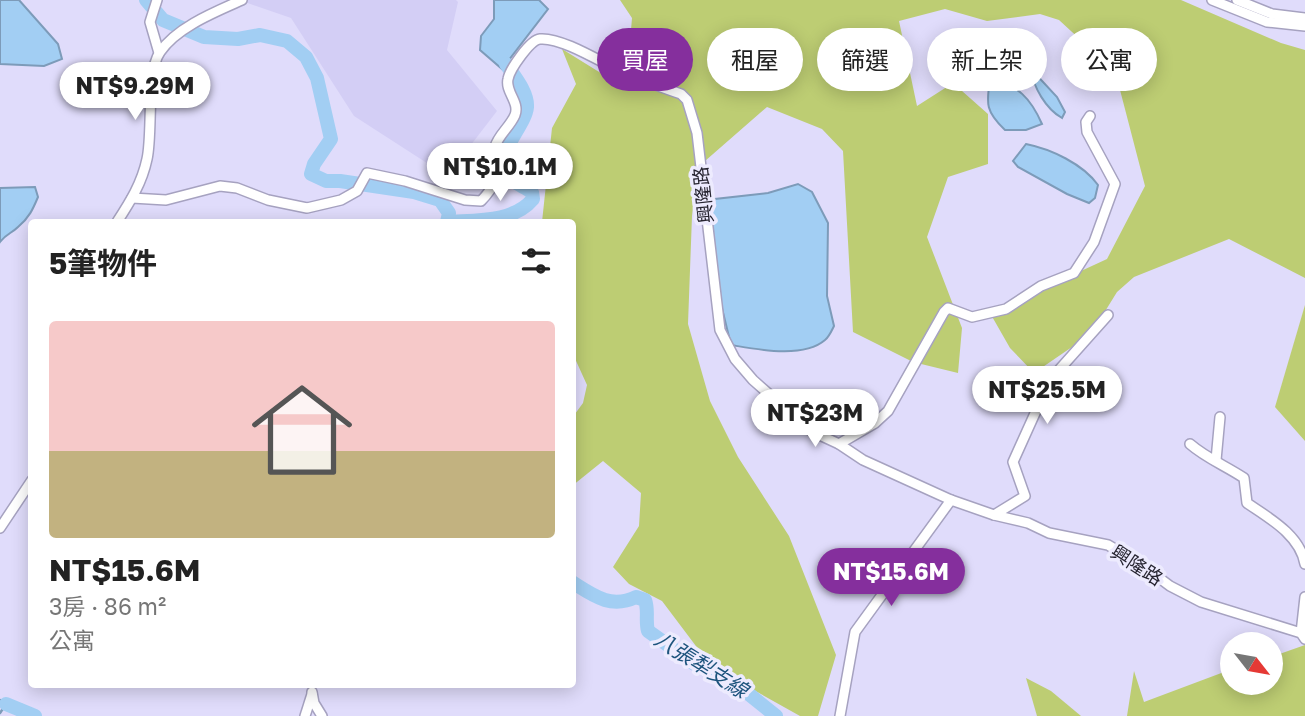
<!DOCTYPE html>
<html lang="zh-TW">
<meta charset="utf-8">
<style>
:root{--surface:#fff;--page:#f6f6f6;--text:#222;--muted:#767676;--accent:#852f9d}
body{margin:0;font-family:"Golos Text","Noto Sans TC",sans-serif;background:var(--page);color:var(--text);height:100vh;display:flex;flex-direction:column;font-size:26px;white-space:nowrap}
*{box-sizing:border-box;margin:0}
p{font-size:23px;color:var(--muted)}
.icon{flex:none;width:38px;height:38px;fill:none;stroke:currentColor;stroke-width:2;stroke-linecap:round;stroke-linejoin:round}
.map{position:relative;flex:1;overflow:hidden}
.details{position:absolute;left:28px;top:219px;width:548px;height:469px;display:flex;flex-direction:column;background:var(--surface);border-radius:7px;box-shadow:0 4px 18px #0003}
.details>*{flex:none}
.top-card{position:absolute;left:597px;top:28px;width:602px;height:63px;display:flex;gap:14px}
.needle{width:46px;rotate:121deg}
.buttons{position:absolute;left:1220px;top:632px;display:grid;gap:14px}
.buttons a{display:grid;place-items:center;width:63px;height:63px;border-radius:50%;background:var(--surface);box-shadow:0 4px 18px #0003;font-size:35px}
.price{position:absolute;translate:-50% -60px;padding:0 16px;border-radius:24px;background:#fff;color:#222;font-size:23px;line-height:46px;filter:drop-shadow(0 2px 4px #0008)}
.price::after{content:'';position:absolute;left:50%;top:42px;width:21px;height:16px;margin-left:-10px;background:inherit;clip-path:polygon(0 0,100% 0,50% 100%)}
.price.on{background:var(--accent);color:#fff}
ul{padding:0;list-style:none}
li{display:grid;align-content:center;gap:14px;height:371px;padding:0 21px}
li span{display:grid;place-items:center;height:217px;border-radius:7px;color:#555}
li>.icon{margin-inline-start:auto}
span .icon{width:126px;height:126px;fill:#fffc;stroke-width:1}
li b{font-size:30px}
h2{display:flex;justify-content:space-between;align-items:center;height:84px;padding:0 21px;font-size:30px}
.chip{padding:0 24px;border-radius:32px;background:var(--surface);box-shadow:0 4px 18px #0003;font-size:24px;line-height:63px}
.chip.on{background:var(--accent);color:#fff}
.map>svg:first-child{display:block}
</style>
<div class="map">
<svg width="1305" height="716" viewBox="0 0 1305 716">
<rect width="100%" height="100%" fill="#e0dcfb"/>
<polygon fill="#d3cef5" points="239,0 456,0 458,2 447,50 497,111 447,176 354,116 291,18"/>
<g fill="#bdcd73">
<polygon points="620,0 1181,0 1281,43 1305,50 1305,278 1229,239 1134,277 1117,292 1091,334 1034,373 1010,348 990,313 1107,259 1145,186 1113,63 1084,43 1059,20 1040,14 987,21 945,9 899,21 917,106 953,83 988,114 988,164 948,177 927,237 962,328 958,373 913,362 853,332 843,151 822,129 767,107 697,168 692,216 688,324 710,401 738,457 789,536 836,655 818,716 800,716 711,666 662,601 629,584 613,567 639,526 641,493 603,461 572,486 572,418 583,403 587,385 572,352 572,222 542,222 552,128 576,84 562,49 604,75 629,54 632,18"/>
<polygon points="1305,305 1305,441 1275,407"/>
<polygon points="1305,645 1305,716 1127,716 1134,671 1144,702 1232,669 1232,682 1270,682 1271,657"/>
<polygon points="1026,678 1051,691 1081,716 1037,716"/>
</g>
<g fill="#a2cef3" stroke="#7d9bb9" stroke-width="2">
<polygon points="0,0 19,0 58,44 62,59 44,66 0,64"/>
<polygon points="494,0 539,0 548,9 502,69 480,50 481,36 494,19"/>
<path d="M1031,69L1057,97L1065,112L1062,118C1046,109 1033,87 1031,69Z"/>
<path d="M990,80C1018,84 1031,99 1042,124L1026,130H1005C986,112 986,104 990,80Z"/>
<path d="M1026,144C1051,149 1083,164 1098,185L1095,198L1089,203L1067,194L1018,167L1013,161Z"/>
<path d="M798,184L812,192L828,223L827,296L834,326C832,330 829,337 825,340C803,359 756,349 731,345L719,296L706,221L715,199L768,193Z"/>
<path d="M35,187L38,197C33,209 29,218 18,227C12,233 6,234 0,242V188Z"/>
</g>
<g fill="none" stroke-linecap="round" stroke-linejoin="round">
<polyline stroke="#7d9bb9" stroke-width="2.5" points="0,700 6,704 0,713"/>
<g stroke="#a2cef3" stroke-width="14">
<polyline points="146,0 163,20 204,37 238,39 260,35 287,41 306,57 317,78 331,139 314,164 311,174 326,181 340,181 414,192 440,200 449,213 447,222"/>
<path d="M447,222C476,220 513,223 533,199L532,192C526,188 519,185 513,181C485,161 525,129 527,107C528,92 514,76 506,64"/>
<path d="M572,582C594,596 611,609 636,597L645,600C649,611 645,620 648,631L693,663L745,691L776,716"/>
<polyline points="6,704 35,716"/>
</g>
<defs>
<g id="minor">
<polyline points="157,0 150,22 159,53"/>
<polyline points="1212,0 1267,22 1305,26"/>
<polyline points="1237,0 1272,14 1305,18"/>
<path d="M132,198L166,200L220,186L237,188L268,200L307,208L341,200L357,191L367,173L405,181L465,200L481,201C506,175 487,173 495,147C498,135 510,127 515,115C520,102 505,92 508,79C510,69 530,40 540,39C561,37 601,62 620,71C640,79 660,87 681,94L687,100L697,133L720,330L735,359L753,380L811,431L839,444L863,460L951,500L994,515L1028,523L1049,533L1108,545L1142,565L1170,586L1201,602L1301,633L1305,639"/>
<path d="M117,222C130,202 142,183 147,159C153,133 146,72 160,52C177,27 215,12 242,0"/>
<polyline points="839,444 875,423 888,411 944,312 948,308 972,317 1006,309 1041,286 1074,273 1094,242 1115,184 1087,132 1086,122 1090,116"/>
<path d="M1190,444C1206,458 1226,466 1244,478L1247,503C1269,518 1300,535 1305,564"/>
<polyline points="1216,460 1220,417"/>
<polyline points="994,515 1025,496 1013,462 1050,380 1108,315"/>
<polyline points="0,528 32,480"/>
<polyline points="1301,633 1305,597"/>
<polyline points="312,692 314,703 322,716"/>
<polyline points="305,716 312,694"/>
<polyline points="840,716 855,632 951,500"/>
</g>
</defs>
<use href="#minor" stroke="#a6a2c0" stroke-width="12"/>
<use href="#minor" stroke="#fff" stroke-width="9"/>
</g>
<g text-anchor="middle" stroke-width="7" stroke-linejoin="round" paint-order="stroke">
<g font-size="19" fill="#272531" stroke="#edebfe">
<text transform="translate(703 195) rotate(-96)" y="7">興隆路</text>
<text transform="translate(1137 565) rotate(33)" y="7">興隆路</text>
</g>
<g font-size="21" font-style="italic" fill="#1d547d" stroke="#edebfe">
<text transform="translate(701 665) rotate(32)" y="7">八張犁支線</text>
</g>
</g>
</svg>
<div class="buttons">
<a><svg class="needle" viewBox="-14 -14 28 28"><path d="M0-13l5 13h-10z" fill="#e53935"/><path d="M0 13l5-13h-10z" fill="#767676"/></svg></a>
</div>
<b class="price" style="left:135px;top:122px">NT$9.29M</b>
<b class="price" style="left:500px;top:203px">NT$10.1M</b>
<b class="price" style="left:1047px;top:426px">NT$25.5M</b>
<b class="price" style="left:815px;top:449px">NT$23M</b>
<b class="price on" style="left:891px;top:608px">NT$15.6M</b>
<div class="top-card">
<a class="chip on">買屋</a>
<a class="chip">租屋</a>
<a class="chip">篩選</a>
<a class="chip">新上架</a>
<a class="chip">公寓</a>
</div>
<section class="details">
<h2>5筆物件<svg class="icon" aria-label="filters" viewBox="0 0 24 24"><path d="M4 7h16M4 17h16"/><circle cx="9" cy="7" r="2"/><circle cx="15" cy="17" r="2"/></svg></h2>
<ul>
<li><span style="background:linear-gradient(#f6c9c9 60%,#c2b280 0)"><svg class="icon" aria-label="home" viewBox="0 0 24 24"><path d="M3 11l9-7 9 7M6 9v11h12V9"/></svg></span><div><b>NT$15.6M</b><p>3房 · 86 m²</p><p>公寓</p></div></li>
</ul>
</section>
</div>
